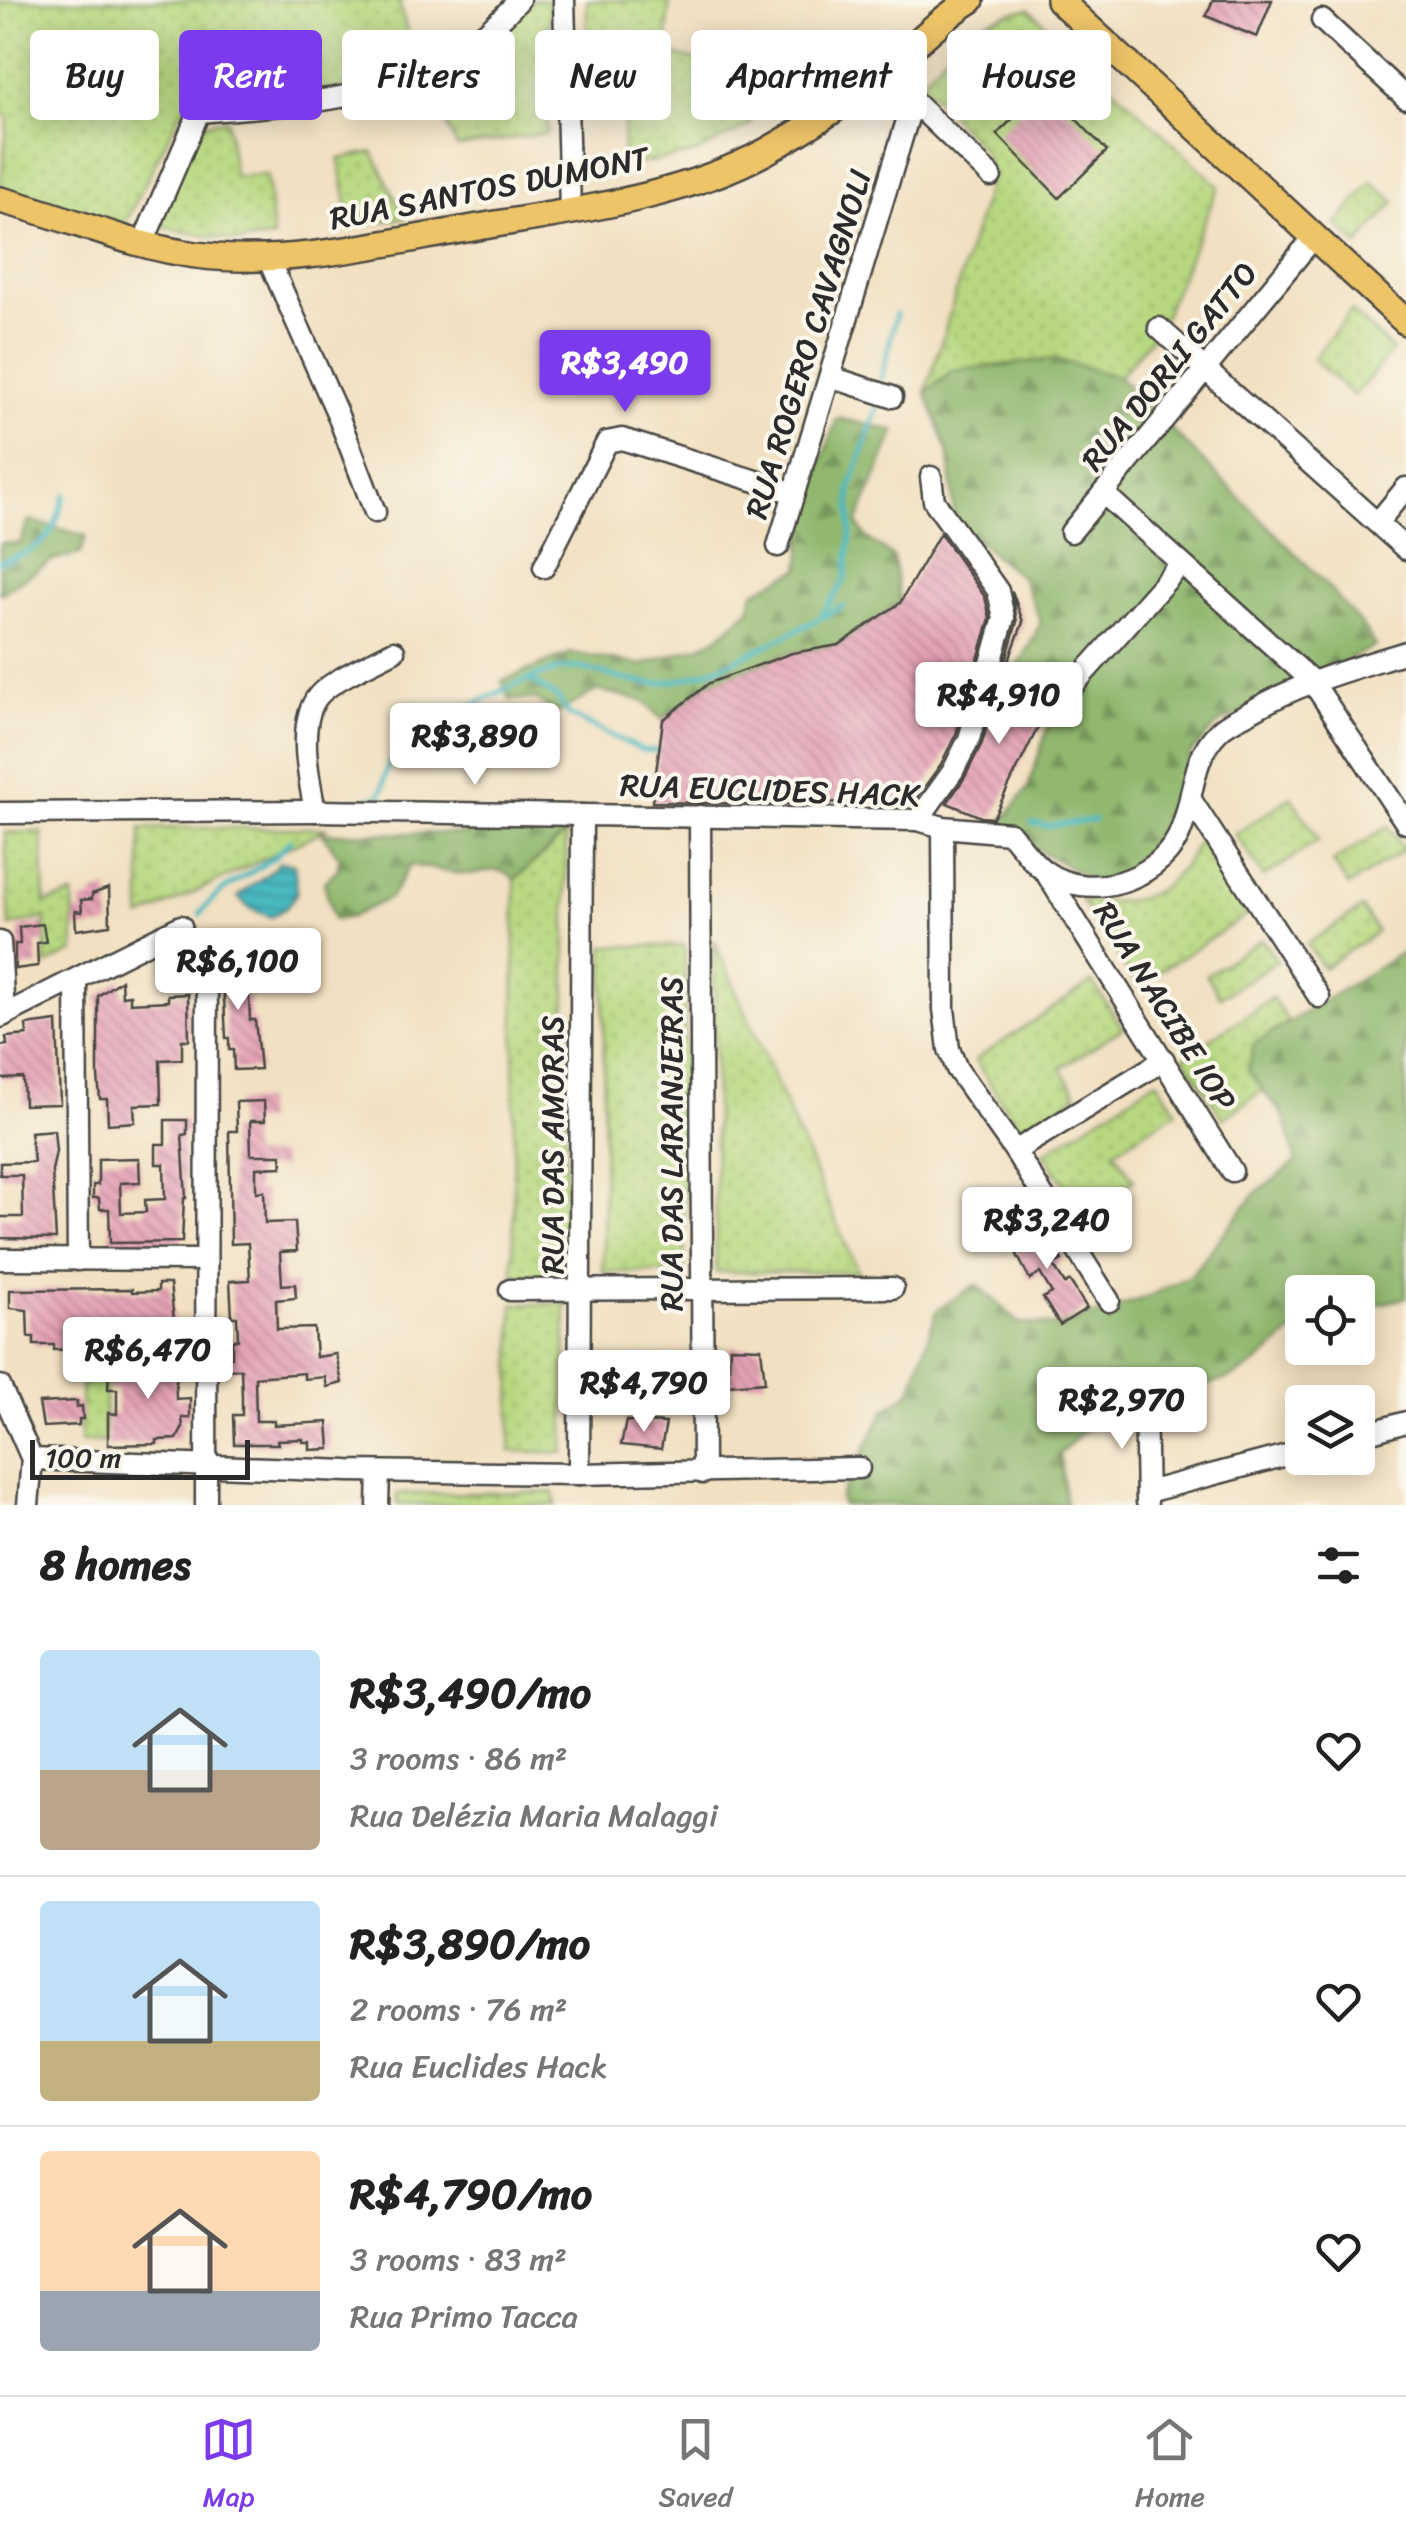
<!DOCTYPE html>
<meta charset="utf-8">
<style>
:root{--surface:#fff;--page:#f2f2f2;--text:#222;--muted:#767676;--line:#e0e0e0;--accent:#7c3aed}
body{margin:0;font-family:Sriracha,sans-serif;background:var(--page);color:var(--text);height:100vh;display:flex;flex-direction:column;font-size:38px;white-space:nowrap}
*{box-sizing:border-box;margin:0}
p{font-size:32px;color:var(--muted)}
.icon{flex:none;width:55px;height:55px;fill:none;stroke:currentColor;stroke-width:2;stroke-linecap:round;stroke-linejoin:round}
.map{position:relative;height:1505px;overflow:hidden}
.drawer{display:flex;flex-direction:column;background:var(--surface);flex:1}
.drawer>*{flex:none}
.top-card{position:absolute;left:30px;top:30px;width:1348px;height:90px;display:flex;gap:20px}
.buttons{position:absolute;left:1285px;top:1275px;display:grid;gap:20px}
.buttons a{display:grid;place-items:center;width:90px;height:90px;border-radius:10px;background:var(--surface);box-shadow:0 5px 25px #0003;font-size:50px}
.scale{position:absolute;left:30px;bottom:25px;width:220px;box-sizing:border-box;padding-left:10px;border:5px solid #2b2b2b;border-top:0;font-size:28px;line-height:35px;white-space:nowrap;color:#2b2b2b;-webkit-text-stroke:8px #fbf7ec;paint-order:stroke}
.price{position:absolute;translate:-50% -85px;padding:0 22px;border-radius:10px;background:#fff;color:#222;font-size:32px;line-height:65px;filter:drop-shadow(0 2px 5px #0008)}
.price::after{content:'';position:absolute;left:50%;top:60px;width:30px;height:22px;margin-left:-15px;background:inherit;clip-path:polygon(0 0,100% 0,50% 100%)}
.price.current{background:var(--accent);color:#fff}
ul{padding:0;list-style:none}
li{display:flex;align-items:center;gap:30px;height:250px;padding:0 40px}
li+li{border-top:2px solid var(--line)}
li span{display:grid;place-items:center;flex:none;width:280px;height:200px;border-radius:10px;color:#555}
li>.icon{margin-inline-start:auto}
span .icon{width:120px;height:120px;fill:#fffc;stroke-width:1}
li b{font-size:42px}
h2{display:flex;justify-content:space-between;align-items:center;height:120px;padding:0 40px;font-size:42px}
.chip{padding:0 35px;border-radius:10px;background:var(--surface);box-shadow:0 5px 25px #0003;font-size:35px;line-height:90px}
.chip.current{background:var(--accent);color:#fff}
.dock{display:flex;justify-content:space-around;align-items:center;height:140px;border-top:2px solid var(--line);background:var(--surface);font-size:28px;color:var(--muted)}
.dock a{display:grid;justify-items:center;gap:5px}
.dock .current{color:var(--accent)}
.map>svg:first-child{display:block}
</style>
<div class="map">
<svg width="1406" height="1505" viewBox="0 0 1406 1505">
<defs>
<pattern id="grass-dots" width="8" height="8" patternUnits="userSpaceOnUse" patternTransform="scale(2.5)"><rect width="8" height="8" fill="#b7d880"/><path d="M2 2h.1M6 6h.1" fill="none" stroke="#9eba6f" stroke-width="1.8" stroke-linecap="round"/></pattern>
<pattern id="forest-firs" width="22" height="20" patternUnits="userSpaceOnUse" patternTransform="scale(2.5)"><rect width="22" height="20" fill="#91b86e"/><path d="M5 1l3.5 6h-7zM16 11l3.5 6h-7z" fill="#77965b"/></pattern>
<pattern id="water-rules" width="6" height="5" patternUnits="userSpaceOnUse" patternTransform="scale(2.5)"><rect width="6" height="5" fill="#4ab9c1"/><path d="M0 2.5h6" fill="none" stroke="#3e979d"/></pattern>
<pattern id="building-back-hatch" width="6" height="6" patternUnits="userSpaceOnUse" patternTransform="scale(2.5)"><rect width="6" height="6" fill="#e5a3b6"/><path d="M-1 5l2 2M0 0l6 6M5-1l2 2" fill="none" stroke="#ba8594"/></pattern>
</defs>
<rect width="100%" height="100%" fill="#fbf7ec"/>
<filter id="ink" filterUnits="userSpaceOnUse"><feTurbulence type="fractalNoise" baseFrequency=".01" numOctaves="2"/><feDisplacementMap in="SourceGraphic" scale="20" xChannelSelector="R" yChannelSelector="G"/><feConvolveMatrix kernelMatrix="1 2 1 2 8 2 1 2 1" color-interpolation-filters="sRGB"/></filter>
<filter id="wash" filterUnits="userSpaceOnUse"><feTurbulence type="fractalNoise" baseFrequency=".0048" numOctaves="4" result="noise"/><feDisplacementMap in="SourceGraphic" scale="40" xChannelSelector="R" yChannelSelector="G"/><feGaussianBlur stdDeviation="2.25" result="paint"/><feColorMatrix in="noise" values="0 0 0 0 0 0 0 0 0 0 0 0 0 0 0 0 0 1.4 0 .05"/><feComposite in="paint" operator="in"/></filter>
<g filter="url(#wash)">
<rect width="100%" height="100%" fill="#f1e0c1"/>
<g fill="url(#grass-dots)" stroke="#718256" stroke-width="2.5">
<polygon points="0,0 401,0 399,3 416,62 374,85 185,104 124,225 0,189 8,117 0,111"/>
<polygon points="533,0 550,0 547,133 457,147 427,82 466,61"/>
<polygon points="587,0 670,0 666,53 706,62 742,54 764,59 750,89 751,124 696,153 621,167 625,112 663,113 664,85 586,83"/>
<path d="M1029,9L1219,186L1159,328L1119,377L1055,359L953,371L926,392L991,176L984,152L921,82C959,40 971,19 1029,9Z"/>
<polygon points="227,119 234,176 267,175 273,238 238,242 156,226 200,124"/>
<polygon points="373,152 405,218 351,225 339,159"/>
<polygon points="1372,182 1395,202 1358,245 1336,225"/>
<polygon points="1351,311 1393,350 1354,396 1313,359"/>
<polygon points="1291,797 1319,840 1264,877 1235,834"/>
<polygon points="1388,826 1404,850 1348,886 1333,862"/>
<polygon points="141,828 328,828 141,918"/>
<polygon points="42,832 45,903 73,895 74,951 46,965 45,918 10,926 5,833"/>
<polygon points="566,834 566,1276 513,1276 515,879"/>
<path d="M1199,840L1247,915L1137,986L1081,900C1139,908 1172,894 1199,840Z"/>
<polygon points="1362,908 1377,932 1323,968 1307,944"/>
<polygon points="1262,939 1277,961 1220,997 1206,975"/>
<polygon points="714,940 858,1272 716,1272"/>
<polygon points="604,946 685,946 684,1272 603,1272"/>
<polygon points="1092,982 1123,1028 1061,1068 1077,1095 1021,1132 975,1060"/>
<polygon points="1272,998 1327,1080 1271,1084 1223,1119 1184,1057"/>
<polygon points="1157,1080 1177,1111 1114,1151 1134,1180 1083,1214 1044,1153"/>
<polygon points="513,1304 566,1304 564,1453 510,1451"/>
<polygon points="82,1364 106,1364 104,1442 80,1442"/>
<polygon points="554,1492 556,1505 397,1505 397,1494"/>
</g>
<g fill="url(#forest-firs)" stroke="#5e724c" stroke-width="2.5">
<polygon points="1055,359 1119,377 1322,580 1362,626 1375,646 1218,724 1191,753 1168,834 1152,861 1120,879 1092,880 998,828 1028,788 1052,714 1014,675 1041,622 1022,578 955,522 949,455 926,392 953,371"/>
<polygon points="837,418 895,431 857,523 866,537 893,557 900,603 839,645 792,653 709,683 663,720 643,701 598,690 557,713 535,699 510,699 502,681 571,653 642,665 701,646 719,637 750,609 754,591 800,569 802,552 799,529"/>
<polygon points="29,520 86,536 80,554 53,560 0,594 0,543 20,544"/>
<path d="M322,833L566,834L515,879C496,864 488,873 468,874C450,874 429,867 410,865L391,897L351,917L334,920L324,882L337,870L340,858Z"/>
<path d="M1406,950V1298L1358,1309V1292H1302V1326C1286,1335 1274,1350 1259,1361C1224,1389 1178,1392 1138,1378L1060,1454L1066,1505H842L840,1497L885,1410L911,1391L937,1310L977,1284L1019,1323L1061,1326L1145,1298L1191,1275L1254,1195L1296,1162L1285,1118L1248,1071L1254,1044Z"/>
</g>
<path fill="url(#water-rules)" stroke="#3a7276" stroke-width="2.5" d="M279,862L294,864L297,892L287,907L271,917L249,908L238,897C251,883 268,878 279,862Z"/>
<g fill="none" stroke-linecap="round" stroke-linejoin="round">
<g stroke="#4ab9c1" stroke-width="5">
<polyline points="881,381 896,314"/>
<path d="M0,562C46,546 51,542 65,495"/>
<polyline points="822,615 845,580 851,534 850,490 878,405"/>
<polyline points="530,680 557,697 569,715 642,750 664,751"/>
<path d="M353,802L380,796C386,785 383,770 391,761C398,754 404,756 412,752C426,743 437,726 452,717C479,701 550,664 579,668C606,672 633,686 661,683C718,676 792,631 844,606"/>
<polyline points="1032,823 1048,826 1094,820"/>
<path d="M200,914C227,876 266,873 290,840"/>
</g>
</g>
<g id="blocks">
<g fill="url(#building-back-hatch)">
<polygon points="1213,0 1272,0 1257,37 1206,16"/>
<polygon points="1045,87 1107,151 1059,198 997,134"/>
<polygon points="940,533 985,597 990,618 956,734 941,764 915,800 782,804 652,802 663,720 709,683 792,653 839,645 900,603"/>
<polygon points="1012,591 1023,622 1002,679 1044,715 993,818 981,817 947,803 965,777 982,743 1017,622"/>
<polygon points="109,888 110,925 76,930 75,911 82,912 81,900 92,899 92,894"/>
<polygon points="43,924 46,942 37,943 38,966 15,969 15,944 20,944 19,927"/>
<polygon points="236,939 240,997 249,997 250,1020 255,1020 260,1069 234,1070 233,1050 229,1050 229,1038 226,1038 221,940"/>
<polygon points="121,980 122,996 130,995 130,1003 168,1001 168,995 188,994 189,1040 182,1040 182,1059 160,1060 161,1104 134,1105 135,1122 108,1124 107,1099 100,1099 98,1076 98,996"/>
<polygon points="57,1021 60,1104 24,1105 23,1078 0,1079 0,1046 7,1045 6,1037 27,1035 26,1025"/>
<polygon points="264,1101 265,1121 250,1121 251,1155 281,1155 282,1167 256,1168 256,1192 264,1191 265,1223 295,1222 297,1251 280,1252 282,1285 295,1284 296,1298 276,1300 277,1329 314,1328 316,1357 336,1354 342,1383 327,1387 325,1377 304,1379 304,1373 255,1377 256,1421 274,1421 274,1425 328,1422 330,1449 310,1450 310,1442 303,1442 303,1439 277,1440 278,1444 234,1444 233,1415 242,1415 242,1397 241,1369 227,1370 227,1357 232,1357 232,1340 238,1340 237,1317 232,1317 230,1281 250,1280 248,1243 231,1244 229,1131 237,1131 236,1102"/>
<polygon points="165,1120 187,1120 187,1134 182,1135 186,1198 184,1198 182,1242 110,1243 109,1209 100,1209 99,1198 93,1198 93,1185 98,1185 98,1159 139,1158 140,1182 120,1183 121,1213 146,1212 145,1200 165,1199 164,1164 156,1164 156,1144 165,1144"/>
<polygon points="54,1130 56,1151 52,1171 56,1239 0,1238 0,1217 23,1217 22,1175 0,1175 0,1163 34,1162 30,1132"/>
<polygon points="1031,1222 1043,1242 1049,1238 1062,1260 1053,1265 1065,1284 1070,1281 1087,1308 1060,1325 1043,1298 1052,1293 1040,1273 1030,1280 1008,1237"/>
<polygon points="158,1284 170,1284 174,1320 106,1324 106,1334 81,1335 81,1349 54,1350 54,1345 34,1345 34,1337 28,1337 27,1310 10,1308 10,1290 132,1289 132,1292 158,1291"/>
<polygon points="164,1340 181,1340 181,1369 175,1369 176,1399 190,1398 190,1418 182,1418 183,1427 177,1439 157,1440 157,1444 108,1445 108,1413 117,1414 117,1389 108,1389 109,1370 159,1366"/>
<polygon points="730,1347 761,1348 765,1382 728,1385"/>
<polygon points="77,1401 77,1407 82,1406 83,1419 79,1419 79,1425 43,1427 39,1403"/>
<polygon points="626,1421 666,1423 661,1449 621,1445"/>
</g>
</g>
</g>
<g filter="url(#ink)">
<use href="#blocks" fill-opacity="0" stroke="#494642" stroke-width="2.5"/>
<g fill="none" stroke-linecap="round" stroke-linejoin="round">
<defs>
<g id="minor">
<polyline points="564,0 570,210"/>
<polyline points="1322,20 1406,98"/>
<polyline points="887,69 913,101 991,176"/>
<path d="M142,245L199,112C325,101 428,102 519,0"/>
<polyline points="268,258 337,413 375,512"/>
<polyline points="1159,328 1406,549"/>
<polyline points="831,377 892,397"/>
<polyline points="1103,493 1312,681 1406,823"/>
<polyline points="1378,522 1406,488"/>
<polyline points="1071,532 1314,237"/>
<polyline points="778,546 913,101"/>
<polyline points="544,567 607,442 622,439 794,493"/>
<polyline points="1068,691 1181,564"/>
<polyline points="1191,800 1319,997"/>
<path d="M315,811C309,779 296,721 319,695C333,679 374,662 394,651"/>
<path d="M0,813L315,811L918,820L943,827L1010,833C1021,845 1032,863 1046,872C1088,901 1155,882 1178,837C1195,802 1189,761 1218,732C1226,723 1239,718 1250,712C1298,683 1352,669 1406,652"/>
<polyline points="700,816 703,1473"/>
<polyline points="918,820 953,771 969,739 1004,618 998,591 934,501 931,477"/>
<polyline points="943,827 944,1009 949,1049 957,1069 1015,1151 1109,1301"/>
<polyline points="1046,873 1232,1171"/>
<polyline points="0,942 4,1015"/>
<polyline points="76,980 78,1260"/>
<polyline points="0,1017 181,926"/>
<polyline points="1015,1151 1164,1060"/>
<polyline points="0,1259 206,1260"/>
<polyline points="510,1290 893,1288"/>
<polyline points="0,1386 32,1459 28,1505"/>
<polyline points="1145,1399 1147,1502"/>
<polyline points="1358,1436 1406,1422"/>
<polyline points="32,1459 348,1471 579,1474 859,1468"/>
<polyline points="579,1474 582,815"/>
<polyline points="1147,1492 1302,1451"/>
<polyline points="206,1505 207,942"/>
<polyline points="378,1505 379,1472"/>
</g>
<g id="major">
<polyline points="1059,0 1406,322"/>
<path d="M0,200C66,216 128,246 196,255C289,267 383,243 473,228C570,211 678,199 765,152C806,129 848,102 884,72C913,47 939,20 971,0"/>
</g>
</defs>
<use href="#minor" stroke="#494642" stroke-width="25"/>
<use href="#major" stroke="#494642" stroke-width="30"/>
<use href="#minor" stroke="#fff" stroke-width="20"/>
<use href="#major" stroke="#eec469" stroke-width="25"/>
</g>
</g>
<g text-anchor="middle" stroke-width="8" stroke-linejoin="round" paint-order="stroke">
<g font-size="32" fill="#2b2b2b" stroke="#fbf7ec">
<text transform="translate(489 188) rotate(-11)" y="11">RUA SANTOS DUMONT</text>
<text transform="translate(808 344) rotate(-73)" y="11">RUA ROGERO CAVAGNOLI</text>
<text transform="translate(1169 366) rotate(-51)" y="11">RUA DORLI GATTO</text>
<text transform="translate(770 790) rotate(2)" y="11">RUA EUCLIDES HACK</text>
<text transform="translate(1165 1006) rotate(58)" y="11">RUA NACIBE IOP</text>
<text transform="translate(671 1144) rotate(-90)" y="11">RUA DAS LARANJEIRAS</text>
<text transform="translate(552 1145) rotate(-90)" y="11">RUA DAS AMORAS</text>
</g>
</g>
</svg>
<div class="buttons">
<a><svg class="icon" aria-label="locate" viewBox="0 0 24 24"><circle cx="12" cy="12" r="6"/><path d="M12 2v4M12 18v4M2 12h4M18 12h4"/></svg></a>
<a><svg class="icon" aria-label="layers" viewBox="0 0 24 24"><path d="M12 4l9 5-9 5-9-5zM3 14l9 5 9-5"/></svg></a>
</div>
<div class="scale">100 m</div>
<b class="price current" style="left:625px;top:415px">R$3,490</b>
<b class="price" style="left:999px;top:747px">R$4,910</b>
<b class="price" style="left:475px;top:788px">R$3,890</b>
<b class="price" style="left:238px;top:1013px">R$6,100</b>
<b class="price" style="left:1047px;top:1272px">R$3,240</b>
<b class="price" style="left:148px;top:1402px">R$6,470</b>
<b class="price" style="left:644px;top:1435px">R$4,790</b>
<b class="price" style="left:1122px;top:1452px">R$2,970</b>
<div class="top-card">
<a class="chip">Buy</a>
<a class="chip current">Rent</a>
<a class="chip">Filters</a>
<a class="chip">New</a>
<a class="chip">Apartment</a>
<a class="chip">House</a>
</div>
</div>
<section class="drawer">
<h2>8 homes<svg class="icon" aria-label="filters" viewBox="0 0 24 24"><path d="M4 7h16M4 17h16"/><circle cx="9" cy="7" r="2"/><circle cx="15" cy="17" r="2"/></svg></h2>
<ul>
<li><span style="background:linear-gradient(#bfe0f5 60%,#b9a48a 0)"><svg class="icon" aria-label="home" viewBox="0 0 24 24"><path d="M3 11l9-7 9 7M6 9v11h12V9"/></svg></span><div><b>R$3,490/mo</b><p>3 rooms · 86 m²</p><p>Rua Delézia Maria Malaggi</p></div><svg class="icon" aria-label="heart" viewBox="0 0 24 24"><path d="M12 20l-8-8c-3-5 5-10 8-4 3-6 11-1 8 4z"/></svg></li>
<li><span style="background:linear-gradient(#bfe0f5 70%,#c2b280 0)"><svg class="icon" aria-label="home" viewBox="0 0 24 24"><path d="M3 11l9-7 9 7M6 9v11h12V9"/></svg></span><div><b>R$3,890/mo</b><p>2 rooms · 76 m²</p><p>Rua Euclides Hack</p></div><svg class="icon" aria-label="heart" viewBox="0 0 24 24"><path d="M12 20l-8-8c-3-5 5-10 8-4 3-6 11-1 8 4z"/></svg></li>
<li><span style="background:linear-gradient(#ffd9b3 70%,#9aa5b1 0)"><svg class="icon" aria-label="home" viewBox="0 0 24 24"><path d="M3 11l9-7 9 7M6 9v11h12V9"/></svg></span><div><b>R$4,790/mo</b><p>3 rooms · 83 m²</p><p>Rua Primo Tacca</p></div><svg class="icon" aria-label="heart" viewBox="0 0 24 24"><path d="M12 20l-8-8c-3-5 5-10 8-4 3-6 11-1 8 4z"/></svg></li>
</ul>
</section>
<nav class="dock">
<a class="current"><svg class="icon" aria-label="map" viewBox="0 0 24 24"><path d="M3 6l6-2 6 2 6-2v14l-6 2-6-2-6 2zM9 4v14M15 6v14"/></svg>Map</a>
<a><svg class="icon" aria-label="saved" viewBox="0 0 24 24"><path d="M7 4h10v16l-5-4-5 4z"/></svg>Saved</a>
<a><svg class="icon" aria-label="home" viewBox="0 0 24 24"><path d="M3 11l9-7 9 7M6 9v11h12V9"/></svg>Home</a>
</nav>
